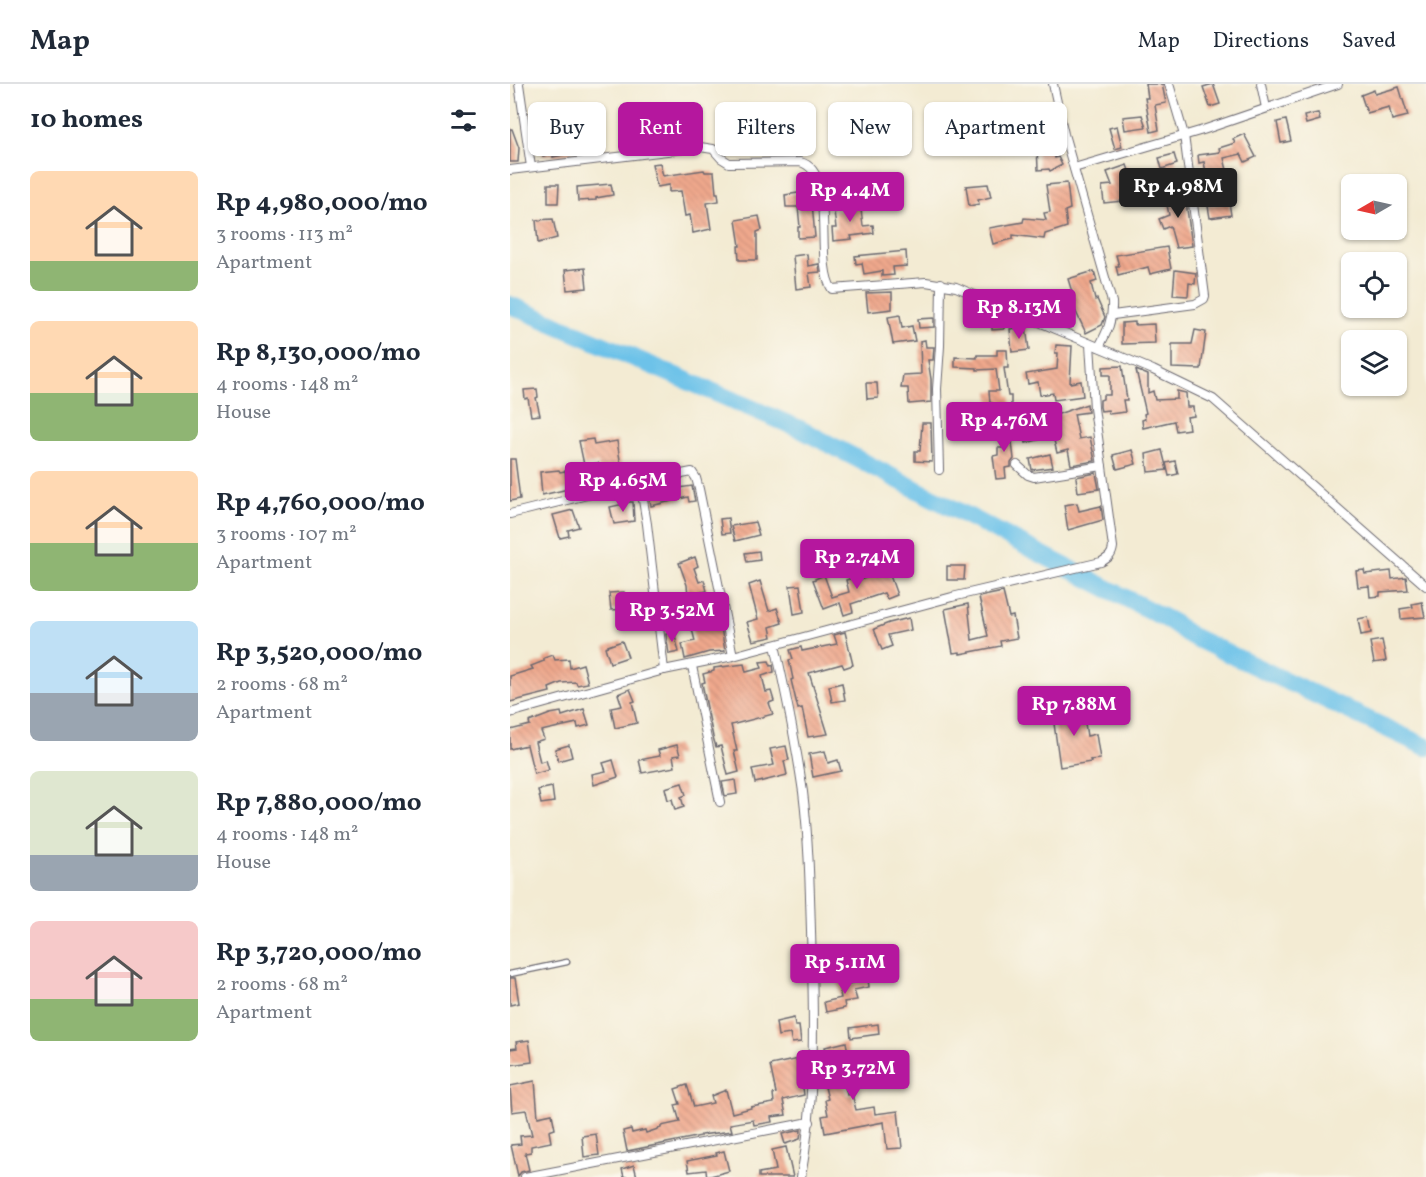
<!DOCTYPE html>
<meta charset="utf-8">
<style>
:root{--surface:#fff;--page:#f2f2f3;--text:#1f2937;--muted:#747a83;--line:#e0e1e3;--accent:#b5179e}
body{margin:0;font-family:Vollkorn,serif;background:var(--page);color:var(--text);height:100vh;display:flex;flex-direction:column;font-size:22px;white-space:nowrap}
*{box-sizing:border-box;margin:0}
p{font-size:20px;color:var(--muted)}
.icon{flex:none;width:33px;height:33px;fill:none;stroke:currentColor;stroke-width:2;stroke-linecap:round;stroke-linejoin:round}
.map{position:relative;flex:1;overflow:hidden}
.side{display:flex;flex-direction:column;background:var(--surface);width:510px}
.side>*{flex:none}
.top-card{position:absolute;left:18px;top:18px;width:570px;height:54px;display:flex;gap:12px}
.needle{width:39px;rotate:261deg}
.fabs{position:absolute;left:831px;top:90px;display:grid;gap:12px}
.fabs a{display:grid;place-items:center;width:66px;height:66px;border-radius:9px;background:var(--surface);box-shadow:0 2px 4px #0004;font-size:30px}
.price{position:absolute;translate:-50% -51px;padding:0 14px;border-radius:6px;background:var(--accent);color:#fff;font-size:20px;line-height:39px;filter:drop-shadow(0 2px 3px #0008)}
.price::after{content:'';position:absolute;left:50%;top:36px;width:18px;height:14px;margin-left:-9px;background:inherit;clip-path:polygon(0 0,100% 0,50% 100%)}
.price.active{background:#222;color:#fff}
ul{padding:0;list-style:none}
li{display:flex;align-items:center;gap:18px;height:150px;padding:0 30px}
li span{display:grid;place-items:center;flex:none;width:168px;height:120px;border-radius:9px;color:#555}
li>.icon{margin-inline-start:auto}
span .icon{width:72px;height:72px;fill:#fffc;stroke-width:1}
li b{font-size:26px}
h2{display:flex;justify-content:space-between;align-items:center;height:72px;padding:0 30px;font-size:26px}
.pill{padding:0 21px;border-radius:9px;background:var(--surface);box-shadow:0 2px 4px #0004;font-size:21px;line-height:54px}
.pill.active{background:var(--accent);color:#fff}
header{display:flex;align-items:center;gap:36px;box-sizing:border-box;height:84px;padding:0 30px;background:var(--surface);border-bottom:2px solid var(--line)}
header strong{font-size:28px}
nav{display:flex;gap:33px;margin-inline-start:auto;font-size:21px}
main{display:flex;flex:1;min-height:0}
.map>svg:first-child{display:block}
</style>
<header>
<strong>Map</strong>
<nav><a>Map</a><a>Directions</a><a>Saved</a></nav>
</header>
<main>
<section class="side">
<h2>10 homes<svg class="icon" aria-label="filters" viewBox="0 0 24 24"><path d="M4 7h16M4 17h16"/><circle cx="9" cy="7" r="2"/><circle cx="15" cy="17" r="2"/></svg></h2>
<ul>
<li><span style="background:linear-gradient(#ffd9b3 75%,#8fb573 0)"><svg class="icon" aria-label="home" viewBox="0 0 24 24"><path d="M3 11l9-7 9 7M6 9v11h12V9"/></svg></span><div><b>Rp 4,980,000/mo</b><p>3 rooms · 113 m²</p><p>Apartment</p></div></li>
<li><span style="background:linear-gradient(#ffd9b3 60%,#8fb573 0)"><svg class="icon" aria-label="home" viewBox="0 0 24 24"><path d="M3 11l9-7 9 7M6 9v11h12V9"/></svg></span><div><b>Rp 8,130,000/mo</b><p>4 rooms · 148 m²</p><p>House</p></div></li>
<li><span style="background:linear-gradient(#ffd9b3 60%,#8fb573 0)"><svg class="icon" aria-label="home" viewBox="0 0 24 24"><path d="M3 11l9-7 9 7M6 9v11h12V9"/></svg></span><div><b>Rp 4,760,000/mo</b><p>3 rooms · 107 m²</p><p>Apartment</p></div></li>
<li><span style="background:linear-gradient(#bfe0f5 60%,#9aa5b1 0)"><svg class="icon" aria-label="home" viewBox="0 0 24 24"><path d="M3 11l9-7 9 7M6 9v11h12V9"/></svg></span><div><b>Rp 3,520,000/mo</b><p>2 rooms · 68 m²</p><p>Apartment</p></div></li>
<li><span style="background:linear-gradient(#dfe7d0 70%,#9aa5b1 0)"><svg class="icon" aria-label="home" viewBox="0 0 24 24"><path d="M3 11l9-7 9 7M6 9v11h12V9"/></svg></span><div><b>Rp 7,880,000/mo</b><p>4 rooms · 148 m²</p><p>House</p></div></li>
<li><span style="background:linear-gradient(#f6c9c9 65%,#8fb573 0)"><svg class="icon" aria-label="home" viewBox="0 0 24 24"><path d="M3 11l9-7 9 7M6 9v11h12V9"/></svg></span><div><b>Rp 3,720,000/mo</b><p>2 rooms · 68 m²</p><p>Apartment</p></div></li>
</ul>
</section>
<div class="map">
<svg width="916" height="1093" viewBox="0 0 916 1093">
<defs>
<pattern id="building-back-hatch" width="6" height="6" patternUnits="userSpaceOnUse" patternTransform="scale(1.5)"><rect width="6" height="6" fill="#efa88c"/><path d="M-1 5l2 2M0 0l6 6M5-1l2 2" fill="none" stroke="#cd907a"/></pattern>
</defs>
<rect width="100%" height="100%" fill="#fbf7ec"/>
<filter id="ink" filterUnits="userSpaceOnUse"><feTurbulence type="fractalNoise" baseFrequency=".0167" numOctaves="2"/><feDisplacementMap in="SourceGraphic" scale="12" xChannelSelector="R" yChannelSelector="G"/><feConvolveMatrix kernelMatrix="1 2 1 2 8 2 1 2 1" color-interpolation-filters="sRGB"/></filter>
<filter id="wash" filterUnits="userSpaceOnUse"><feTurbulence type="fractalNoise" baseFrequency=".008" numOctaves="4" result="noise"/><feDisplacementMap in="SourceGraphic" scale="24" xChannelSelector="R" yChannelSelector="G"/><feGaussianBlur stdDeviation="1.35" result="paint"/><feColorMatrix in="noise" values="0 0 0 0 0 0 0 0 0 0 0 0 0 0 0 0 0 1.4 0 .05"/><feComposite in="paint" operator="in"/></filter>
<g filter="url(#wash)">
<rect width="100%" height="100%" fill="#f3ebd3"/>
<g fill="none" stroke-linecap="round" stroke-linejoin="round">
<polyline stroke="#6dc2e9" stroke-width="18" points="0,221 290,345 662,538 679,551 916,663"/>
</g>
<g id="blocks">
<g fill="url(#building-back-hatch)">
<polygon points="636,0 652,0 656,19 645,21 649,46 641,48 635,14 638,14"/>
<polygon points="703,0 710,20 700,23 693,3"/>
<polygon points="889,3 898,32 882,36 879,23 857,29 851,11 864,6 865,10"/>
<polygon points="38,25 40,41 48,40 50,59 60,57 62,69 43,73 43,70 33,72 28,49 32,48 30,26"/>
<polygon points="808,29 810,36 796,40 794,32"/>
<polygon points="632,31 636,43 615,46 613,33"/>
<polygon points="544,35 546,47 539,48 545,74 548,73 552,81 540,87 539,85 528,86 527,61 530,61 528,37"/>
<polygon points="776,36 781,57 771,59 767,38"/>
<polygon points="607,42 612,63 605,65 599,44"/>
<polygon points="0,45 2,45 9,64 8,78 0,78"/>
<polygon points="734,50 746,73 735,78 731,70 714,74 718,90 697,94 694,78 689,79 688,71 710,68 709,64 725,59 723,55"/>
<polygon points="664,70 667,80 652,85 649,74"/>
<polygon points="150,79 153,92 194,86 195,88 204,88 206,109 208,109 209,117 197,119 201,145 183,149 180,131 175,132 171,107 159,108 159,101 147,103 142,80"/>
<polygon points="617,81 621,92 619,92 622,116 594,119 592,102 602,101 597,88"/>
<polygon points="557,99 560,125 555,127 557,143 535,150 534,155 503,151 503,155 483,160 479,144 513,138 514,134 536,136 534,129 540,128 536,101"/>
<polygon points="38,100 49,100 48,119 38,119"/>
<polygon points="101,100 103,111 86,114 86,116 68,117 67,103"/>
<polygon points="478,100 481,113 468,116 469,120 459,122 456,102"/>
<polygon points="359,101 361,111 346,115 344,105"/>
<polygon points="674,103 682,162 666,164 660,142 653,145 649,135 659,131 657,121 661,120 657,108"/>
<polygon points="301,107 305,153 288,154 288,143 290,143 288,123 276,123 275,111"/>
<polygon points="350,117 353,142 363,141 364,149 341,152 342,155 323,157 322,144 326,144 324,127 338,125 337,119"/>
<polygon points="719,118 721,131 700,134 698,122"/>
<polygon points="249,132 252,146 247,148 247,176 229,176 228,162 230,162 226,136"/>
<polygon points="43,135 47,154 28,159 26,136"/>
<polygon points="657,163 661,185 640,190 638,183 608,191 606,182 609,182 606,171"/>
<polygon points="396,167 397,182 383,183 384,191 372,192 372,187 354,190 352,179 346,180 345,172"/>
<polygon points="297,170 298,182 309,180 310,188 299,189 301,203 286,205 283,172"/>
<polygon points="75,184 77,204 57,206 55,186"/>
<polygon points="665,186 686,189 685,200 679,199 678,212 663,211"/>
<polygon points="584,187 587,197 581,199 585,216 587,215 595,233 592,241 576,249 557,209 562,208 558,195"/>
<polygon points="382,208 382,225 358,228 356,209"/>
<polygon points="390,231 392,244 402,242 405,257 383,260 378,233"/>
<polygon points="482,232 494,232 494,245 482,246"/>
<polygon points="424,234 424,243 409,244 408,235"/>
<polygon points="625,238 625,241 644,240 645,259 612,260 612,239"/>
<polygon points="516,243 519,266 502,268 500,245"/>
<polygon points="685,246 696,248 691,285 662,284 662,260 682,260"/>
<polygon points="415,256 416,263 424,263 423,276 418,276 421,295 421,318 399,320 398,304 391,304 393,291 411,290 410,257"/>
<polygon points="546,261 562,262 560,299 571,297 573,312 544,316 543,309 530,311 528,298 518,300 516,290 547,285 548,269 545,269"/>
<polygon points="487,266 497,266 498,284 494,284 498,312 501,312 501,323 498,323 498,325 482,326 482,319 480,319 479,307 489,307 486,285 467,286 467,284 445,283 445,273 467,274 467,271 487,271"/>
<polygon points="612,282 617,316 613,316 615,328 599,330 598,326 591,327 590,323 590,316 593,315 593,311 600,311 600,291 593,291 593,283"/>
<polygon points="626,286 638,291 638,309 643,307 645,316 667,315 667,307 676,309 677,323 683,323 684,332 677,333 679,345 666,347 664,337 633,344 632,336 635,335 634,330 636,329"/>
<polygon points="356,299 367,299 368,314 357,315"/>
<polygon points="27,305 28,313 26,314 30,331 21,332 18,314 15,315 14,306"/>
<polygon points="577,320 578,328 564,330 569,355 580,353 585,377 561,381 558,366 547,369 543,352 516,359 513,348 540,341 537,334"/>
<polygon points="412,339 421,339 422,378 405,377 405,367 410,367"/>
<polygon points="500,341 504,375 501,379 501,383 495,384 496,394 486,395 483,372 488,371 488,364 493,364 489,344"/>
<polygon points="83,355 84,361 107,357 111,382 119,383 120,394 102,393 102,398 91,401 88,379 74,381 69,357"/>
<polygon points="622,366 626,380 607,385 603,371"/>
<polygon points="652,366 657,386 638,388 636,370"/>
<polygon points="540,370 543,383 522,386 520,375"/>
<polygon points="0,375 5,375 10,415 0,417"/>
<polygon points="665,377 668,390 659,392 656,379"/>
<polygon points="49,386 50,388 55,387 57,397 65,395 67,403 32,411 30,388"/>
<polygon points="586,389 589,405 568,408 566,393"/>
<polygon points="161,400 162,405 182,402 185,417 179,418 178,413 141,422 138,408"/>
<polygon points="114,418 123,418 124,437 104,440 100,423 114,420"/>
<polygon points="567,419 569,427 591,422 593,436 558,446 554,421"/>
<polygon points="63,426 69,443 58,446 59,452 50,454 43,431"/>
<polygon points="218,434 220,449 212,450 210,435"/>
<polygon points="245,438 249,451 225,457 221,442"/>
<polygon points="249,467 250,476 237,478 235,469"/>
<polygon points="185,473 188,482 184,484 189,498 194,496 197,507 178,511 177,501 169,479"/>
<polygon points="437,482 455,482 454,496 437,496"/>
<polygon points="377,483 387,511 377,515 374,509 341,520 343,528 334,531 330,519 314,525 303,496 314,491 322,513 339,508 336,496 346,493 347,497 367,490 366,487"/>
<polygon points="854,486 855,490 881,487 882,495 896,493 898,506 870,508 870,512 860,513 859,502 848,503 846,487"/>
<polygon points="250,497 259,527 267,524 272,539 260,543 262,553 243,557 237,538 248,535 239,501"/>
<polygon points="290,501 294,528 284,530 280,502"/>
<polygon points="114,508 116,525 101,526 99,509"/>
<polygon points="493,508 499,533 503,532 507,554 490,557 491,562 450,570 450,568 443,569 435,525 458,520 462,556 478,552 469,513"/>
<polygon points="912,518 915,533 891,535 890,525 903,523 902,520"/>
<polygon points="197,529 202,544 211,544 215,567 199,568 175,575 172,560 185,557 181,541 191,539 189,532"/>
<polygon points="858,533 861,549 851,551 848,535"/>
<polygon points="399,534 401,546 378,551 382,562 372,566 364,545 379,539"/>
<polygon points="164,548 169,568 159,570 156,550"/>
<polygon points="335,548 343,581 334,584 332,580 299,589 318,650 298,653 292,624 288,625 281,596 283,595 279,576 283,575 280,566 291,563 292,567 327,560 324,551"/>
<polygon points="872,556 876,577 864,579 860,558"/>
<polygon points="112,557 118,573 100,579 95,563"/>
<polygon points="43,571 45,576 59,575 60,584 73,580 78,599 67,601 66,598 51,599 39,604 40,608 0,618 0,592 23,585 21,582 34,577 34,574"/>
<polygon points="259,577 261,582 263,581 264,588 252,592 256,608 261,607 264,617 259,619 263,630 221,641 227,667 224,667 229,688 218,691 211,662 206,663 203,653 192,599 195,598 193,590 204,587 204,584 234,580 236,588 252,584 250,578"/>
<polygon points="332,599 335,616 322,618 319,602"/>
<polygon points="120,605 125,617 122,618 127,639 105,644 101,624 112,622 108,610"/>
<polygon points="572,620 577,652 586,650 590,675 580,676 581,678 550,683 542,625"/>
<polygon points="74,625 79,641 68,644 67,639 31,647 34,655 25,658 30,678 36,676 39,686 24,690 17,661 0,665 0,646 20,641 19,638 40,630 51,628 52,632"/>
<polygon points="59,661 62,673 48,677 45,665"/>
<polygon points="167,661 170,671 163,672 165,683 132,689 129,676 150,672 148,666"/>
<polygon points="276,662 279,676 274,677 277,691 245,699 242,685 264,681 260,665"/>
<polygon points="315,667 318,679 328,676 331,687 303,693 299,670"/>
<polygon points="103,676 108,693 84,701 82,690 96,687 93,679"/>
<polygon points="225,696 227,710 215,712 212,698"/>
<polygon points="172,699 176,711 171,713 174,723 165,726 162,715 158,716 155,704"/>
<polygon points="42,703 44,718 31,720 28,706"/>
<polygon points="0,894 5,894 9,919 0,921"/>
<polygon points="336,896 337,900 358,896 359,903 344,906 347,916 334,918 335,924 316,928 314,918 331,914 328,898"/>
<polygon points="284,934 285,942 289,942 291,958 282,959 280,950 268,952 266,938"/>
<polygon points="368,940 369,950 341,954 340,944"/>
<polygon points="19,956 22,978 0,981 0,965 7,964 6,958"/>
<polygon points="336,958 339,974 342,973 346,991 333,993 337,1011 342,1010 346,1026 364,1023 365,1030 388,1027 392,1064 377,1065 374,1038 315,1049 312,1032 318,1031 315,1016 318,1015 315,1003 322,1002 315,963"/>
<polygon points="289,975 294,1011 273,1016 276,1031 261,1033 262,1038 244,1041 243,1036 220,1040 222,1047 191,1051 191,1052 117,1067 113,1047 121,1045 122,1049 135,1046 136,1049 151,1044 151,1042 170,1038 165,1021 170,1020 165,1005 177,1001 184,1023 203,1019 201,1012 216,1006 222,1029 241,1024 241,1023 264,1019 263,1010 266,1009 260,981"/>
<polygon points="25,997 28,1033 42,1030 45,1045 39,1047 41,1058 21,1062 21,1068 15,1069 19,1086 11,1088 8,1092 1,1061 11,1060 10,1052 22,1051 16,1026 2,1028 0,1002"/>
<polygon points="291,1046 290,1055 275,1060 272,1050"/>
<polygon points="86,1050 89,1071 74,1073 72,1052"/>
<polygon points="276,1063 283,1093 249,1093 249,1089 266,1086 262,1066"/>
<polygon points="214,1067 219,1087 197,1093 196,1086 179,1088 177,1077 207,1071 206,1069"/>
<polygon points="124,1081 127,1093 114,1093 112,1085"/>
</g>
</g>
</g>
<g filter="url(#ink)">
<use href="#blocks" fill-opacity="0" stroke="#6b6870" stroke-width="1.5"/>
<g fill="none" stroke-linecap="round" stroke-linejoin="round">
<defs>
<polyline id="lane" points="0,890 57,878"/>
<g id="street">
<polyline points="9,0 21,83"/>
<path d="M543,0L554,50L602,218C603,236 597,248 589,263"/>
<polyline points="751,0 756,24"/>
<polyline points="564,84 693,46 828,0"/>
<path d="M0,86L190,63L203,65L211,74L219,79L290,78C328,87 303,178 322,205L416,198L446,203L643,286L703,315L916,502"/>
<polyline points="603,231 685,220 694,215 695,212 674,51 659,0"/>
<polyline points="507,381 518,391 524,393 592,382"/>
<polyline points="429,386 427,305 430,262 431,199"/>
<polyline points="130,398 137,440 154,586"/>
<polyline points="0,430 130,398 182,388 186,394 189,405 223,572"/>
<path d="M265,561C276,610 286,659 293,708C300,765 300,823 302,880C304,952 304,1022 291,1093"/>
<polyline points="182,582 210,718"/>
<path d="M0,629L154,586L223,572L442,513L591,478C598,474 602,472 603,463L584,324L580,260"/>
<polyline points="15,1093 300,1038"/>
</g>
</defs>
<use href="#lane" stroke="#6b6870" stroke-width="7"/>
<use href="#street" stroke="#6b6870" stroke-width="10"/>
<use href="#lane" stroke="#fff" stroke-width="4.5"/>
<use href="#street" stroke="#fff" stroke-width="8"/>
</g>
</g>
</svg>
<div class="fabs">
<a><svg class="needle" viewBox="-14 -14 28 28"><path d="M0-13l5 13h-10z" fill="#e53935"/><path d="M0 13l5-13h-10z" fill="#747a83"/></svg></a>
<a><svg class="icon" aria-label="locate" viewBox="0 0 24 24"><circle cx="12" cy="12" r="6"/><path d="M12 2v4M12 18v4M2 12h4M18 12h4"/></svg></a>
<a><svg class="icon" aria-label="layers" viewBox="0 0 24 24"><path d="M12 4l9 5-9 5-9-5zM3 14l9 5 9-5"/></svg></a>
</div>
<b class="price active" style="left:668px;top:135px">Rp 4.98M</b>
<b class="price" style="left:340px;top:139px">Rp 4.4M</b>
<b class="price" style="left:509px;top:256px">Rp 8.13M</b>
<b class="price" style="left:494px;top:369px">Rp 4.76M</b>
<b class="price" style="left:113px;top:429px">Rp 4.65M</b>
<b class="price" style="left:347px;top:506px">Rp 2.74M</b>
<b class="price" style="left:162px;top:559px">Rp 3.52M</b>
<b class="price" style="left:564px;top:653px">Rp 7.88M</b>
<b class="price" style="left:335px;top:911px">Rp 5.11M</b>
<b class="price" style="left:343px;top:1017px">Rp 3.72M</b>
<div class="top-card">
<a class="pill">Buy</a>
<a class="pill active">Rent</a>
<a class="pill">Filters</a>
<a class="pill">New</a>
<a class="pill">Apartment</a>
</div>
</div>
</main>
